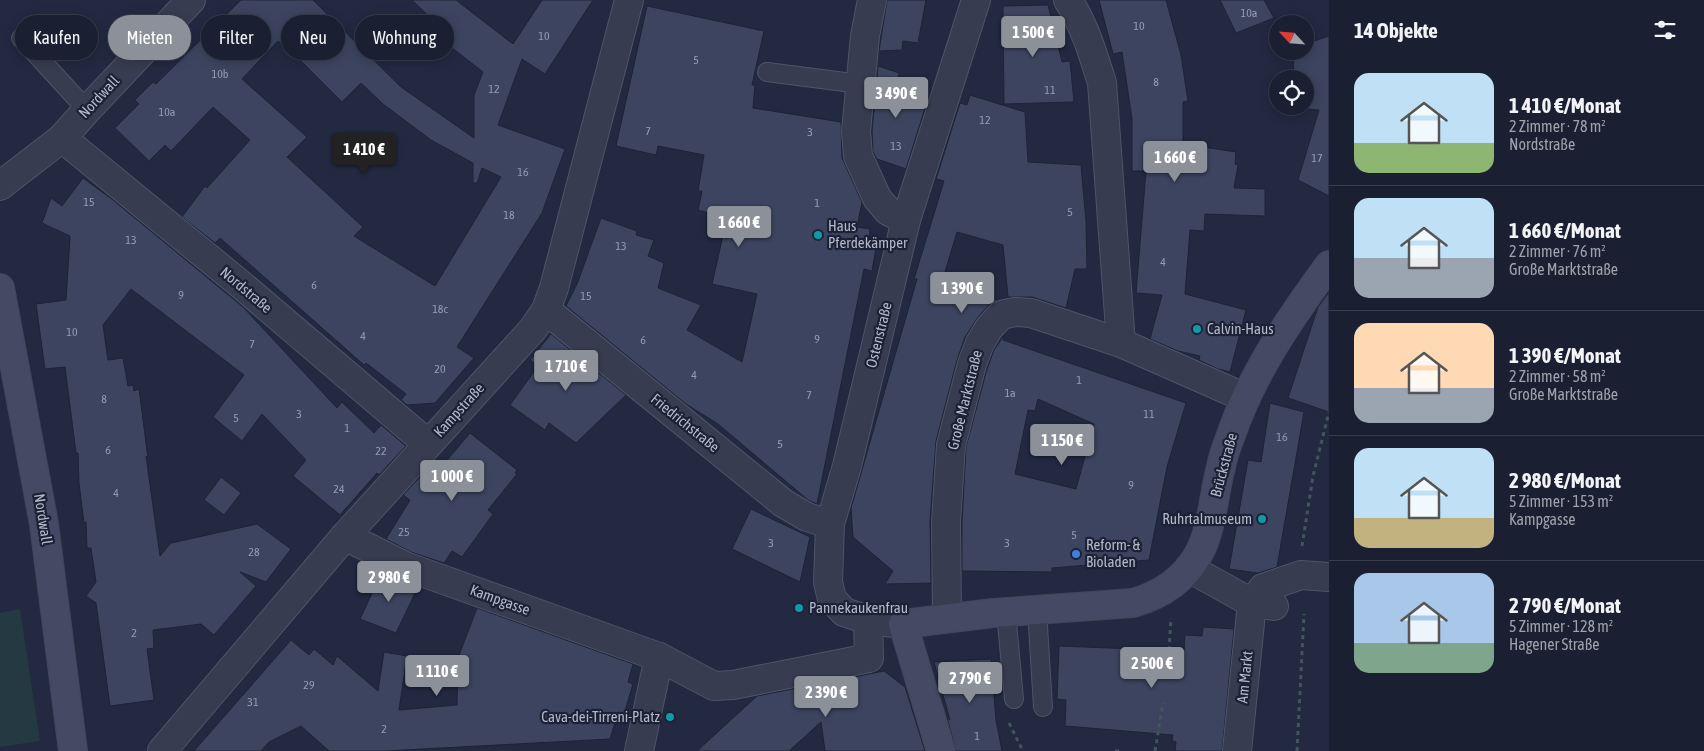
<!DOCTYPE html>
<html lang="de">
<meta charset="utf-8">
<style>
:root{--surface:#1a1f31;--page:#272c3d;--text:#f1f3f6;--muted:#9fa2ab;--line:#383d4d;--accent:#8c9099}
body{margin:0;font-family:"Asap Condensed",sans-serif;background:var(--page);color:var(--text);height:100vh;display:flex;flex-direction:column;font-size:19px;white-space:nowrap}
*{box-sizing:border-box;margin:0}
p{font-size:16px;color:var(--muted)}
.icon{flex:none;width:28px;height:28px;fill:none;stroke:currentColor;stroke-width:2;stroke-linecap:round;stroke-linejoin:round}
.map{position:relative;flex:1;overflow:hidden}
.details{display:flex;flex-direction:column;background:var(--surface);width:375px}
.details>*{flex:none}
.top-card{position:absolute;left:15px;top:15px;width:475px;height:45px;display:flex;gap:10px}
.needle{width:32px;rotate:296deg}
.buttons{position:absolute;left:1269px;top:15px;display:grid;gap:10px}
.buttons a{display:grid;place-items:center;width:45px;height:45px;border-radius:50%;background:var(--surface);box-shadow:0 2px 12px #0003,0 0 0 1px var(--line);font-size:25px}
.price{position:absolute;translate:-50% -42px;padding:0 11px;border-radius:5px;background:var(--accent);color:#fff;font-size:16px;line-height:32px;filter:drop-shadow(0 1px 2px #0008)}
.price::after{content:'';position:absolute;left:50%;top:30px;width:15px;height:11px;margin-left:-8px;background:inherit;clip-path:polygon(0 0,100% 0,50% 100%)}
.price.current{background:#222;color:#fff}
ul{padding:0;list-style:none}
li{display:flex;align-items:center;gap:15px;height:125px;padding:0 25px}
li+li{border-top:1px solid var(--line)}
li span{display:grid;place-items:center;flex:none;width:140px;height:100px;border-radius:15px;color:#555}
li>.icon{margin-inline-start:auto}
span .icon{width:60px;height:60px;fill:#fffc;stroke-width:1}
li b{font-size:21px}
h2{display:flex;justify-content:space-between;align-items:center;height:60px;padding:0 25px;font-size:21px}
.tag{padding:0 18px;border-radius:22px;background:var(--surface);box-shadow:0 2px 12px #0003,0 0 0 1px var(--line);font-size:18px;line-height:45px}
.tag.current{background:var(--accent);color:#fff}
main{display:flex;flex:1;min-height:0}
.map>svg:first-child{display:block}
</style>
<main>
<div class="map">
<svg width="1329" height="751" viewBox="0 0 1329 751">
<rect width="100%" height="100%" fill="#222941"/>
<polygon fill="#243941" points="20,609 40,741 0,747 0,613"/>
<g fill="#3c445f" stroke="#1e2337" fill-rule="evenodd">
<path d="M241,0H313L401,87L474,138V95L483,72L438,37L443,30L412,0H456L513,44L542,0H593L545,74L522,59L498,125L565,149L542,213L457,347L474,358L435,403L407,405L401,400L406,394L366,363L364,365L220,238L215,243L182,217L205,186L207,188L250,140L213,107L171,151L165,145L149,161L115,128L139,104L135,100L153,82L156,84ZM278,41L283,45L284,44L342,102L361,83L383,104L431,140L473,163V183H477L482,168L501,177L435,286L354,236L363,227L287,157L307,137L242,79Z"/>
<polygon points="887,0 926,0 918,43 903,41 902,50 879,51"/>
<polygon points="1099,0 1166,0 1181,55 1188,101 1183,102 1183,144 1236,152 1235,164 1238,165 1234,188 1265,189 1265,216 1205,214 1204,231 1190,230 1185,294 1246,310 1230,372 1218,369 1199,360 1200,356 1178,351 1150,339 1162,295 1136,293 1146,171 1132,171 1132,119 1122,52 1113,54"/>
<polygon points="1220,0 1264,0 1274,18 1236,33"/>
<polygon points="1048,5 1062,62 1070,61 1074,102 1004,104 1003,6"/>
<polygon points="647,6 764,31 752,85 755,85 753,108 841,122 842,158 862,202 857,227 870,229 869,241 877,242 872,271 864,269 817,504 808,500 718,424 686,404 566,306 577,284 601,218 637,231 636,235 654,240 648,256 664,263 658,288 701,305 687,330 742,362 757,294 712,284 727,218 698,210 702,191 698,191 704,155 658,146 656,155 616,146"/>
<polygon points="1329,36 1329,196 1298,180 1319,110 1295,108 1295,106 1305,106 1305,79 1294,79 1293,51 1305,51 1305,44"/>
<polygon points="878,66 899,73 897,86 929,95 906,169 877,159 873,152 872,131"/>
<polygon points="970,95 1025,112 1028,162 1081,165 1086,222 1087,269 1075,269 1066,308 1032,297 1008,297 1003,245 957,232 942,282 998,300 990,304 978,317 965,337 957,360 936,441 930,521 931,583 885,584 893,571 853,537 851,508 917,279 914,279 944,181 936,179 960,103 967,105"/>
<polygon points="83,178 113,200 243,307 337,408 342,402 374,433 381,425 406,446 379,475 377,473 340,515 293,476 306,460 262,414 242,441 213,417 244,375 131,289 103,325 108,360 123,358 128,386 133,385 134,391 139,389 148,458 146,456 160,556 171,543 257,524 291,549 266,582 240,572 256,586 214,635 201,624 153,630 154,648 147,649 154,700 110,706 96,603 86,596 96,582 91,548 87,548 86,522 84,523 79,483 78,453 76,453 65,367 45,369 36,304 66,300 70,236 42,223 51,198 62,206"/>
<polygon points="1329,292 1329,412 1288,398 1318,307"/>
<polygon points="551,334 626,395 576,443 549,423 545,430 510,405 538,366 530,360"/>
<path d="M1005,334L1003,340L1186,403L1167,467L1149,560L1052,568V572L962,571V522L966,447L987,369L994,350ZM1038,399L1094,424L1076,489L1015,474L1028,410L1035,411Z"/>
<polygon points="1270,403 1304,412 1277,567 1258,573 1229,569 1248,460 1261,462"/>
<polygon points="470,433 517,470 515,473 517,474 488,510 493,514 462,557 452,551 444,563 411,552 386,539 410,500 403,495 431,465 438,471"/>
<polygon points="221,477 241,493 224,515 204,500"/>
<polygon points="751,509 810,537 800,582 732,549"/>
<polygon points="382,572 418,587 396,633 360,619"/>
<polygon points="477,608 633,664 628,682 633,684 624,714 618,713 610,739 385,751 329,751 301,726 269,742 261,751 194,751 291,640 309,655 314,649 333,665 337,656 378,691 384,652 407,656 399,710 457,705 458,658"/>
<polygon points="1203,627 1234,629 1222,751 1175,751 1176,742 1172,741 1173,735 1065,726 1066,700 1057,699 1059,646 1184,651 1185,635 1202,636"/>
<polygon points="991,659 996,720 1002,751 956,751 947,718 950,720 934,662"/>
<polygon points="884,671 905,687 925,751 825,751 821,722 789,751 697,751 757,696"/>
</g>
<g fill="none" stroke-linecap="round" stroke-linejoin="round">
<defs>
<g id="lane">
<polyline points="21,38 87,110"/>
<polyline points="767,72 860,84"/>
<polyline points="1037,610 1043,707"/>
<polyline points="1006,612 1014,699"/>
</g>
<g id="street">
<polyline points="872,0 865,36 856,131 858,156 877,198 888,211 906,220"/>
<path d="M1068,0C1085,26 1093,54 1102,83L1121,343"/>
<polyline points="62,138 239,283 428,444"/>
<polyline points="0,186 62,138 87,110 191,0"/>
<polyline points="546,310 783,503 807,517 830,524"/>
<polyline points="345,536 405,566 659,657"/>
<polyline points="1189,568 1252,603 1274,606"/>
<polyline points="947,618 946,522 951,445 972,364 980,343 989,328 1001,315 1015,312 1031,313 1121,343 1246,398"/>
<polyline points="903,624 868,620 844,612 832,599 828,582 830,524 847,466 906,220 976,0"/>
<polyline points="162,751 345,536 533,329 546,310 554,288 629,0"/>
<polyline points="639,751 659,657 714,686 733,685 869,658 868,620"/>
<polyline points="1237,751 1252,603 1263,588 1301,575 1329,577"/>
</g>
<g id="secondary">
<polyline points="0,288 44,524 73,751"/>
<path d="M941,751L903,624L993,613L1133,603C1161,595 1183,581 1198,555C1213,528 1213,496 1221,467C1223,456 1227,445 1231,435C1252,373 1291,317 1329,265"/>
</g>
</defs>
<use href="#lane" stroke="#4f5468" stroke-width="20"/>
<use href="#street" stroke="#4f5468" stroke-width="30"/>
<use href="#secondary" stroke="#404559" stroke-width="30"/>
<g stroke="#42565e" stroke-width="3" stroke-dasharray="4 4" stroke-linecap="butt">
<polyline points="1302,546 1313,476 1329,412"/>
<polyline points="1169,650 1171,618"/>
<polyline points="1009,723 1023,751"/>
<polyline points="1115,751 1119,751"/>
<polyline points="1155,751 1163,703"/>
<polyline points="1297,751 1304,614"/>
</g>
<use href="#lane" stroke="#373c50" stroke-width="18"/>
<use href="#street" stroke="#373c50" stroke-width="28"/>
<use href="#secondary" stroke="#444a64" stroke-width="28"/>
</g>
<g fill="#0f9aa8" stroke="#1c2135" stroke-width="2">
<circle cx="818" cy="235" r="5"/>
<circle cx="1197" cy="329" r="5"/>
<circle cx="1262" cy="519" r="5"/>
<circle cx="799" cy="608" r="5"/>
<circle cx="670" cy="717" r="5"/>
</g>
<circle fill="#3f7fe0" stroke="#1c2135" stroke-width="2" cx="1076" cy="554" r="5"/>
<g text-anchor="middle" stroke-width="4.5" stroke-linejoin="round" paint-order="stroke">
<g font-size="12" fill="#959bb0">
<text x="1249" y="17">10a</text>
<text x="1139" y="30">10</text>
<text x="544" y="40">10</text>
<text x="696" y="64">5</text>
<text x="220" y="78">10b</text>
<text x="1156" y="86">8</text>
<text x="494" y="93">12</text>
<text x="1050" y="94">11</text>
<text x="167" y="116">10a</text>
<text x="985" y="124">12</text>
<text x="648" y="135">7</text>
<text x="810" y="136">3</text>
<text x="896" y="150">13</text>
<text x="1317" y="162">17</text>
<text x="523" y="176">16</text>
<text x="89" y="206">15</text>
<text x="817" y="207">1</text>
<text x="1070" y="216">5</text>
<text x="509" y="219">18</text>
<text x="131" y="244">13</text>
<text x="621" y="250">13</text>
<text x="1163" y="266">4</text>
<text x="314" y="289">6</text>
<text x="181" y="299">9</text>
<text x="586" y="300">15</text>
<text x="440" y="313">18c</text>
<text x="72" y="336">10</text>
<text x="363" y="340">4</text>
<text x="817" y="343">9</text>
<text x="643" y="344">6</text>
<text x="252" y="348">7</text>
<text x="440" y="373">20</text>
<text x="694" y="379">4</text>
<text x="1079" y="384">1</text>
<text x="1010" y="397">1a</text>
<text x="809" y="399">7</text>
<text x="104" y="403">8</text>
<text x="299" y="418">3</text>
<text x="1149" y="418">11</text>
<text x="236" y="422">5</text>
<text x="347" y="432">1</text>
<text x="1282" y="441">16</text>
<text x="780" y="448">5</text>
<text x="108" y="454">6</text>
<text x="381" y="455">22</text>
<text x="1131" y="489">9</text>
<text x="339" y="493">24</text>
<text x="116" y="497">4</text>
<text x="404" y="536">25</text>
<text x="1074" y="539">5</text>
<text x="771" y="547">3</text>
<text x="1007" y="547">3</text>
<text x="254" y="556">28</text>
<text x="134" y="637">2</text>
<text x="309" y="689">29</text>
<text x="253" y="706">31</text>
<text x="384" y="733">2</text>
<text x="977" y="740">1</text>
</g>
<g font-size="15" fill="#b3b8cb" stroke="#1c2135">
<text transform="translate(99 97) rotate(-47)" y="5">Nordwall</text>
<text transform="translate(246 290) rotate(40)" y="5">Nordstraße</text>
<text transform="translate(879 335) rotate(-76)" y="5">Ostenstraße</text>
<text transform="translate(965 400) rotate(-76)" y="5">Große Marktstraße</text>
<text transform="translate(459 410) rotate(-48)" y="5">Kampstraße</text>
<text transform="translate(685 423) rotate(39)" y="5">Friedrichstraße</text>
<text transform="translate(1224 465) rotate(-75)" y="5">Brückstraße</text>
<text transform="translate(43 519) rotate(81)" y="5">Nordwall</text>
<text transform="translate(500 600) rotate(20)" y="5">Kampgasse</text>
<text transform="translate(1245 677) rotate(-84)" y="5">Am Markt</text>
</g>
<g font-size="15" fill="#b3b8cb" stroke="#1c2135" text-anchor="start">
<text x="828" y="231">Haus<tspan x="828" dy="17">Pferdekämper</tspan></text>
<text x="1207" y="334">Calvin-Haus</text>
<text x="1252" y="524" text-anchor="end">Ruhrtalmuseum</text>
<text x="1086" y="550">Reform- &amp;<tspan x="1086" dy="17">Bioladen</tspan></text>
<text x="809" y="613">Pannekaukenfrau</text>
<text x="660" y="722" text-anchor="end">Cava-dei-Tirreni-Platz</text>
</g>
</g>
</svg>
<div class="buttons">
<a><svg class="needle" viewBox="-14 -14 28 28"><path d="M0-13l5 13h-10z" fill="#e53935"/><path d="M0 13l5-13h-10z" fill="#9fa2ab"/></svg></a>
<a><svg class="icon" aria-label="locate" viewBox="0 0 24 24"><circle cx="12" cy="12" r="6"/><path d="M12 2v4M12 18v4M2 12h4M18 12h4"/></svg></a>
</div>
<b class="price" style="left:1033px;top:58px">1 500 €</b>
<b class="price" style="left:896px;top:119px">3 490 €</b>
<b class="price current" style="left:364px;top:175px">1 410 €</b>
<b class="price" style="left:1175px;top:183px">1 660 €</b>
<b class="price" style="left:739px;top:248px">1 660 €</b>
<b class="price" style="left:962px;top:314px">1 390 €</b>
<b class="price" style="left:566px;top:392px">1 710 €</b>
<b class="price" style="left:1062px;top:466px">1 150 €</b>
<b class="price" style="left:452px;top:502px">1 000 €</b>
<b class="price" style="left:389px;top:603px">2 980 €</b>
<b class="price" style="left:1152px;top:689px">2 500 €</b>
<b class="price" style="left:437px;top:697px">1 110 €</b>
<b class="price" style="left:970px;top:704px">2 790 €</b>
<b class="price" style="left:826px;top:718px">2 390 €</b>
<div class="top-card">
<a class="tag">Kaufen</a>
<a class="tag current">Mieten</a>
<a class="tag">Filter</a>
<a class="tag">Neu</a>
<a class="tag">Wohnung</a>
</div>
</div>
<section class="details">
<h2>14 Objekte<svg class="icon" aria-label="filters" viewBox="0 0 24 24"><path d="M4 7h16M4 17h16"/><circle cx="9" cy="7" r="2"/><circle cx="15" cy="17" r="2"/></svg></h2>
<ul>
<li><span style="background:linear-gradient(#bfe0f5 70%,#8fb573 0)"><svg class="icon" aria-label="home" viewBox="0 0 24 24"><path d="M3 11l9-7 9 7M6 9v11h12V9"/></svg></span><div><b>1 410 €/Monat</b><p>2 Zimmer · 78 m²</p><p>Nordstraße</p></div></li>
<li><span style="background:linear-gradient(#bfe0f5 60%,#9aa5b1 0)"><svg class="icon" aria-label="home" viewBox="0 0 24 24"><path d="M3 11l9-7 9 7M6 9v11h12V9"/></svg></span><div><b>1 660 €/Monat</b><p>2 Zimmer · 76 m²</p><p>Große Marktstraße</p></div></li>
<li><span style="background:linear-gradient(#ffd9b3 65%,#9aa5b1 0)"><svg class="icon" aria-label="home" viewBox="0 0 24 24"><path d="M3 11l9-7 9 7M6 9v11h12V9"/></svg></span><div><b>1 390 €/Monat</b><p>2 Zimmer · 58 m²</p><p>Große Marktstraße</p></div></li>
<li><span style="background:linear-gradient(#bfe0f5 70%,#c2b280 0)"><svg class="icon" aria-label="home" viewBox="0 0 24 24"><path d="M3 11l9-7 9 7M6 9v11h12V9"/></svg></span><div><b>2 980 €/Monat</b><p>5 Zimmer · 153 m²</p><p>Kampgasse</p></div></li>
<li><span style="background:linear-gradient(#a9c7e8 70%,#7fa58c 0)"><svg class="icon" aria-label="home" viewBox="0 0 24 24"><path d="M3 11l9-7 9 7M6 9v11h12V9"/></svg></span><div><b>2 790 €/Monat</b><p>5 Zimmer · 128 m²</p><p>Hagener Straße</p></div></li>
</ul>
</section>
</main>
